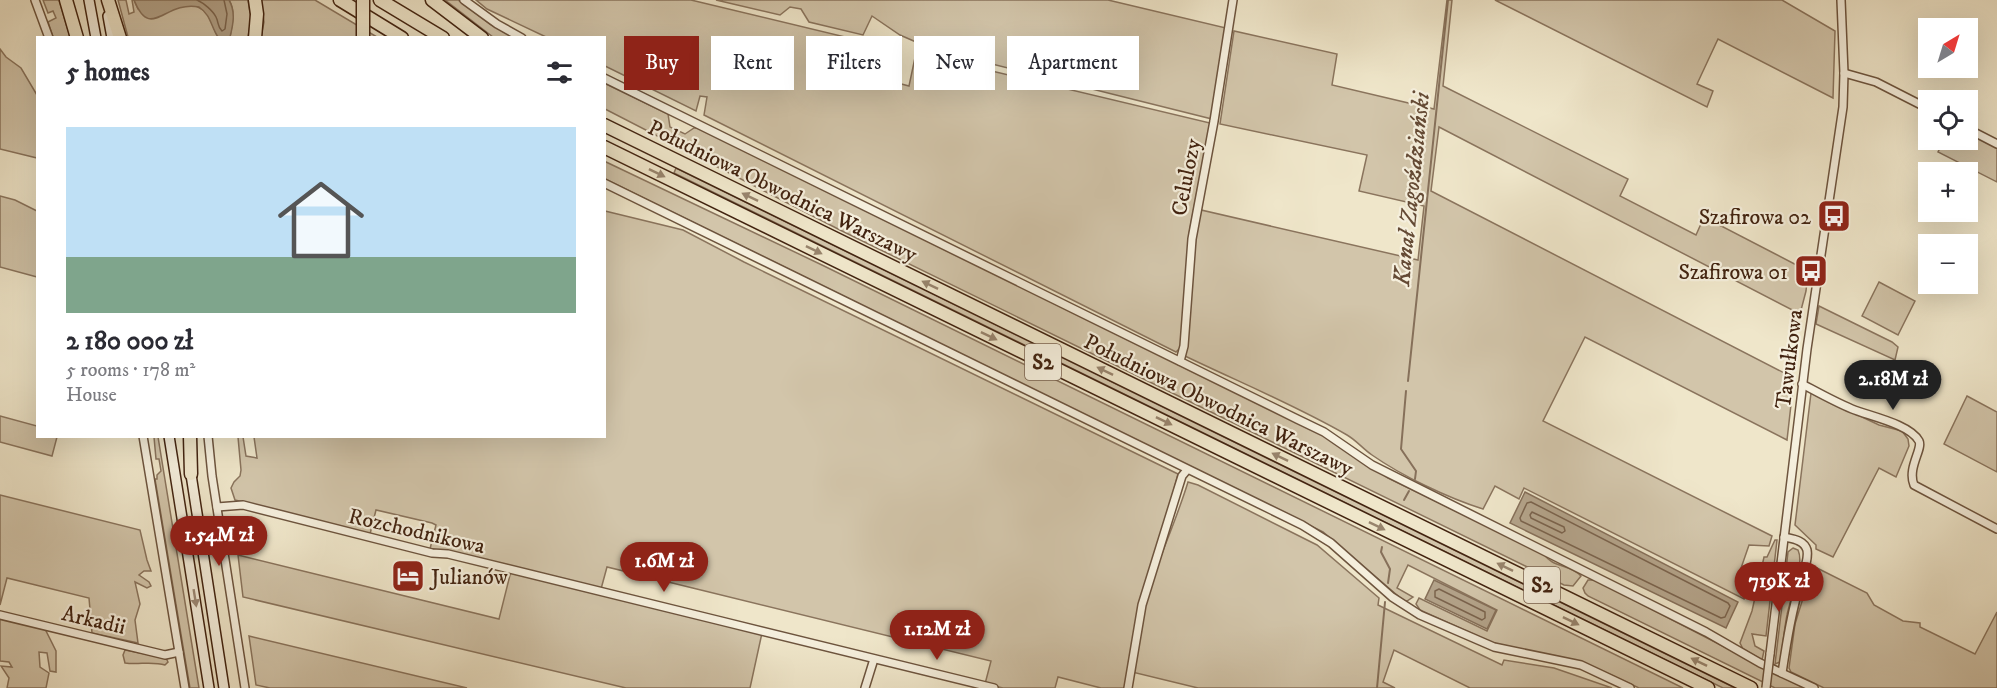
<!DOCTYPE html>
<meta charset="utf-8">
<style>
:root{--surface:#fff;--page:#f7f7f7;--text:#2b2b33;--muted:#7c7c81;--accent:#8f2418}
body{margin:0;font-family:"IM FELL DW Pica",serif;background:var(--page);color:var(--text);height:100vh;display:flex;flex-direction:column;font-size:22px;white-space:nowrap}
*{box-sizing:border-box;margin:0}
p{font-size:20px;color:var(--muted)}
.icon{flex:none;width:33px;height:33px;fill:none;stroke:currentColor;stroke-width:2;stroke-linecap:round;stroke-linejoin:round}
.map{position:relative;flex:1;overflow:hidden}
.drawer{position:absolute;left:36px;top:36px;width:570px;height:402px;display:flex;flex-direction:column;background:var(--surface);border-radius:0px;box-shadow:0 6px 24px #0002}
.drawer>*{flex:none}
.hud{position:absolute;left:624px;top:36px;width:570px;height:54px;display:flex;gap:12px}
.needle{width:39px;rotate:38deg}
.controls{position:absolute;left:1918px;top:18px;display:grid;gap:12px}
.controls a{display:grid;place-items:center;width:60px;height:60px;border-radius:0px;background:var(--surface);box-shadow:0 6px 24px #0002;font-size:30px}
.price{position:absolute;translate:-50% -51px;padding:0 14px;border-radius:21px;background:var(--accent);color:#fff;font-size:20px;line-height:39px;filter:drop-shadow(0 2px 3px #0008)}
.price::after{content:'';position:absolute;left:50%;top:36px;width:18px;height:14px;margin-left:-9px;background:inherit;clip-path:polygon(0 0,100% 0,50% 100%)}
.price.on{background:#222;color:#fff}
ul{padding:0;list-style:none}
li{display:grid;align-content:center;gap:12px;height:318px;padding:0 30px}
li span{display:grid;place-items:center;height:186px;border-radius:0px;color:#555}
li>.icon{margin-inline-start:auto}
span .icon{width:108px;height:108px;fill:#fffc;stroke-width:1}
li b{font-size:26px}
h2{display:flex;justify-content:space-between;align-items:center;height:72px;padding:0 30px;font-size:26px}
.tag{padding:0 21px;border-radius:0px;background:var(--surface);box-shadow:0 6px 24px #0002;font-size:21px;line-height:54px}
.tag.on{background:var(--accent);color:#fff}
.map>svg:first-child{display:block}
</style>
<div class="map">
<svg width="1997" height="688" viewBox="0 0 1997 688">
<rect width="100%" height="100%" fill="#efe6ca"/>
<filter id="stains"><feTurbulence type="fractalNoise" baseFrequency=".00333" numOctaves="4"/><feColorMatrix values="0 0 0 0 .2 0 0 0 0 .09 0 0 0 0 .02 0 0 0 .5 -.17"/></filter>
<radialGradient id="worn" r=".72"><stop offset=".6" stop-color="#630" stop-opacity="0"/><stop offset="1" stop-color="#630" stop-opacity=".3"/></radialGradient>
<g fill="#d2c5aa" stroke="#8a745d" stroke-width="1.5">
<polygon points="43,0 59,0 70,37 53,37 48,22 56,18 53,11 48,13"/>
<path d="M118,0H126L129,14L134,12L132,0H134L138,9L153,16C157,13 160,8 164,6C180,0 203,3 211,20C214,26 214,31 218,37H128Z"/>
<path d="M229,0H248L251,19L248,37H230C232,25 236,11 229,0Z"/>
<polygon points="261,0 315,0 377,37 261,37 264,22"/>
<polygon points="445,0 458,0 490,24 515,37 493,37"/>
<polygon points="476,0 691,0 866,42 860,73 909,86 916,53 1210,123 1189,234 1181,347 1176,352 704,115 707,97 700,96 696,111 605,66 604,38 546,37 487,9"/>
<polygon points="716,0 1108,0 1226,28 1212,119 932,49 900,35 872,16 863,35 809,22 801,9 790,7 780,15"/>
<path d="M1447,0H1452L1443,86L1628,179L1620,196L1696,235L1704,217L1808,271L1806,291L1800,314L1439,127L1431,191L1794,378L1787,440L1585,337L1543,421L1772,536L1769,546L1749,545L1740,571L1750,576L1744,599L1524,488L1519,499L1495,486L1483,509C1448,498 1402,476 1372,455C1363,449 1356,440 1347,435C1295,405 1239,382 1185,356L1197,226L1201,210L1418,260L1424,206L1359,191L1367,155L1220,124L1234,31L1337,54L1332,85L1434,109Z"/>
<polygon points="1495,0 1782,0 1835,31 1833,98 1718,39 1697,84 1713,91 1707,107"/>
<polygon points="0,49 6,57 21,68 37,95 37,158 0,149"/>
<path d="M604,83L668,114L670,127L685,134L694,128H698L1323,434L1388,478L1544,554C1552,568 1571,564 1581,576L1573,586L1564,585L840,230L605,109Z"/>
<polygon points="1968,132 1997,147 1997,182 1938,152 1944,140 1968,140"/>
<polygon points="604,161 822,265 1683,688 1639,688 1585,663 1493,643 1420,610 1416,604 1419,598 1487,631 1497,610 1408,565 1397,588 1413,597 1407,601 1404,601 1323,532 605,179"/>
<polygon points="676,168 1735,688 1723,688 674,173"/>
<polygon points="0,196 15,200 37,211 37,277 0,267"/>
<polygon points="605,211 683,230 744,262 1178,474 1161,539 1139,606 1125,688 1101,688 1058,677 1055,688 1003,688 985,684 991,661 607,567 601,589 430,549 436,525 432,523 376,510 370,534 235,500 231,488 234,482 240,476 241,470 238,437 243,437 246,456 257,458 254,437 604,436"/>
<polygon points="1879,282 1915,301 1898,335 1862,316"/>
<polygon points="1819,306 1892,342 1898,347 1895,360 1816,324"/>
<polygon points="1811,393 1879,425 1902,431 1908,439 1909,446 1896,477 1879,468 1833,557 1816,549 1816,545 1795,525"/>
<polygon points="1967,396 1997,412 1997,472 1944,444"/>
<polygon points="0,416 37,426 38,436 57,437 52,456 0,442"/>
<polygon points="154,437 158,437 199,688 190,688 155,479 157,479 157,475 161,471 159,459 156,459"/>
<path d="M1188,482L1198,485L1317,545L1379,598L1378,605L1502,665L1504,660L1554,668L1612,688H1470L1394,650L1383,682L1395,688H1198L1132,672C1138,643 1141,614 1150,586C1162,551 1177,518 1188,482Z"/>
<polygon points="0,495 140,530 147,560 151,571 144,571 139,575 149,582 151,586 147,588 135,582 140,604 135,620 138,643 92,633 89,598 7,578 0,605"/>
<polygon points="1775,540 1777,540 1766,636 1752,634 1755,646 1764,651 1762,660 1743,649 1740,643 1752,611 1764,557 1767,557"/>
<path d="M1793,548L1798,550C1805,565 1790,598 1787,615C1784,630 1783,646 1780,662L1775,664L1783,597L1789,595L1791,588L1784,587L1788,552Z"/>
<polygon points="238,555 499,619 511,571 762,633 750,688 626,688 243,597"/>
<polygon points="1813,566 1867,593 1874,605 1903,621 1920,623 1920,627 1975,654 1997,612 1997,688 1824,688 1791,672 1789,668 1795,624"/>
<polygon points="1588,580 1595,580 1804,688 1775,688 1588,596 1585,593 1583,588"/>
<polygon points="0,618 45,629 56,651 56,672 50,671 47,653 39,652 40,667 49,673 46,688 7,688 9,678 1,666 12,667 9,662 0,661"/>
<polygon points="249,636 467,688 270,688 256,685"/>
<path d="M125,650L166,658L168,662L165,665C152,661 138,665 125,663L123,655Z"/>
</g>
<g fill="#b4a48b" stroke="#86705a" stroke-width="1.5">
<path d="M134,0H229C236,12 233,25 230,37H218C211,27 211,15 199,7C164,0 151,42 134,0Z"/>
<polygon points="1525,492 1738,602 1726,628 1510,523"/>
<polygon points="1434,580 1496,610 1487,629 1425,599"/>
</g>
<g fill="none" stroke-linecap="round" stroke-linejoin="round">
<g stroke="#7b644e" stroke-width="1.5">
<path d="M197,0C204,3 213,11 216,17C219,23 217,26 222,31L225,29L227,14L224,0"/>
<polygon points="1531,502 1728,603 1730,606 1725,617 1721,618 1521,521 1520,518 1527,503"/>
<polygon points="1532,512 1564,527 1565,531 1562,533 1531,518 1530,515"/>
<polygon points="1439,589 1485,612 1485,618 1482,620 1435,597 1435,591"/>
</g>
<g stroke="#86705a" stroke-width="2">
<polyline points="1408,381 1448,0"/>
<polyline points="1406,391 1401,449 1416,471 1415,479"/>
<polyline points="1404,500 1409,491"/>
<polyline points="1382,547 1381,552 1390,569 1388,583"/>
<polyline points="1377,688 1385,602"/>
</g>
<defs>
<g id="street">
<polyline points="35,0 49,38"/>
<polyline points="464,0 497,24 522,38"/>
<polyline points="1844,73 1876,82 1929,109"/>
<polyline points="604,78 1297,419 1324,432 1372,465 1706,632 1760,663 1814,688"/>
<polyline points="1968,129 1997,144"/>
<polyline points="604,183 1302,525 1331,543 1392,597 1420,615 1494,647 1581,665 1630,688"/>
<polyline points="1180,361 1184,346 1192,239 1214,121 1233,0"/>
<path d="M1802,384C1819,393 1835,402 1852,409C1869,416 1910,424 1919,441C1923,449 1907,468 1914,485L1997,529"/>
<polyline points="143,436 185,688"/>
<polyline points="208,436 212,476 245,688"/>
<path d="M217,507L243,505L432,553L448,554C630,598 812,644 994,688"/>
<polyline points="0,615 165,655 179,652"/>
<polyline points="1770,654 1807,349 1843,107 1844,73 1841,0"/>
<path d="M1782,673C1787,640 1792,609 1802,577C1804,569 1809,559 1807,550C1804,540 1793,539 1784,537"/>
<polyline points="865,688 874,659"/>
<polyline points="1128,688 1142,605 1182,476 1187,470"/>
</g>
<g id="secondary">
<polyline points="89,0 96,38"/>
<polyline points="108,16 112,38"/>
<polyline points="169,436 209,688"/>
<polyline points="190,468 224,688"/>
</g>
<g id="highway">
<polyline points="66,0 77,38"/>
<polyline points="108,0 120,38"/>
<polyline points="340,0 402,38"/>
<polyline points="380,0 443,38"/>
<polyline points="432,0 482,38"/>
<polyline points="255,38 257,14 255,0"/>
<polyline points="604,125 1751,688"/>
<polyline points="604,147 1708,688"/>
<polyline points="190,436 191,474"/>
</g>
</defs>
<use href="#street" stroke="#6d543e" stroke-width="10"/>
<use href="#secondary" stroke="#422310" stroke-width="12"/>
<use href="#highway" stroke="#422310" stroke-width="15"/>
<use href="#street" stroke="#f5efdd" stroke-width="7"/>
<use href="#secondary" stroke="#f5efdd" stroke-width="9"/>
<use href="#highway" stroke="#efe6ca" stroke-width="12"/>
<defs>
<polyline id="street-bridge" points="1766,688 1770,654"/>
<polyline id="highway-bridge" points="363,0 363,38"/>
</defs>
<use href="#street-bridge" stroke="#6d543e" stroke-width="10" stroke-linecap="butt"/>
<use href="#highway-bridge" stroke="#422310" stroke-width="15" stroke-linecap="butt"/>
<use href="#street-bridge" stroke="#f5efdd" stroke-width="7"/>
<use href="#highway-bridge" stroke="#efe6ca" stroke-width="12"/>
</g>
<defs><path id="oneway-solid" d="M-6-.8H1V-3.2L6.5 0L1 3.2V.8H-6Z" transform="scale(1.5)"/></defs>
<g fill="#98846d">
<use href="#oneway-solid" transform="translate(657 173) rotate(26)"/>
<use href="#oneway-solid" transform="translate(750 197) rotate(-154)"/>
<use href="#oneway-solid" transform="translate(814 250) rotate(26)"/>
<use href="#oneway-solid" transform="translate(930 285) rotate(-154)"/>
<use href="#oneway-solid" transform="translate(989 336) rotate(26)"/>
<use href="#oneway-solid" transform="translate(1105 371) rotate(-154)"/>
<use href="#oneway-solid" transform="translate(1164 421) rotate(26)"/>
<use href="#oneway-solid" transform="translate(1280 457) rotate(-154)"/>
<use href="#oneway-solid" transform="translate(1377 526) rotate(26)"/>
<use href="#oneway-solid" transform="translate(1505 567) rotate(-154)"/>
<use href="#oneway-solid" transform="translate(1571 621) rotate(26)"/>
<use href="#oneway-solid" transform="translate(1699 662) rotate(-154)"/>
</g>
<use fill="#9c8976" href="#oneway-solid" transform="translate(195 598) rotate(81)"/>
<defs>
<symbol id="bus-square" viewBox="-11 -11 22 22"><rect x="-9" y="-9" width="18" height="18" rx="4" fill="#8f2418" stroke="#f5efdd"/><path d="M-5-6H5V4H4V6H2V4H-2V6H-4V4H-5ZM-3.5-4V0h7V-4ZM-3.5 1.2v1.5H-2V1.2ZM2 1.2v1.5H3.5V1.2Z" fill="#fff"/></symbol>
<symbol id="hotel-square" viewBox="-11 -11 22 22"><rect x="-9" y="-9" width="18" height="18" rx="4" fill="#8f2418" stroke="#f5efdd"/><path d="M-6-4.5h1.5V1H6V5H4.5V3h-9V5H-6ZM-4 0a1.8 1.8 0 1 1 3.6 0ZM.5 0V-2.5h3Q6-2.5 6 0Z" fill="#fff"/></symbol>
</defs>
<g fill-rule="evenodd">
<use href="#bus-square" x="1815" y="197" width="38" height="38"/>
<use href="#bus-square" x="1792" y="252" width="38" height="38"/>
<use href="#hotel-square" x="389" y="557" width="38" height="38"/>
</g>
<g text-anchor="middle" stroke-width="4.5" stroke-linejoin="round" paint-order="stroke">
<g fill="#f5efdd" stroke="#78604e" stroke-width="1.5">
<rect x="1025" y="344" width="36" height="36" rx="4.5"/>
<rect x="1524" y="567" width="36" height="36" rx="4.5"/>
</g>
<g font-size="21" font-weight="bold" fill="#422310">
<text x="1043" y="369">S2</text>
<text x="1542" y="592">S2</text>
</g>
<g font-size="22" fill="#422310" stroke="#f5efdd">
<text transform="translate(1185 177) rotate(-79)" y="8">Celulozy</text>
<text transform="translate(783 190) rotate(26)" y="8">Południowa Obwodnica Warszawy</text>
<text transform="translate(1788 359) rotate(-83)" y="8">Tawułkowa</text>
<text transform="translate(1219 404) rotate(26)" y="8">Południowa Obwodnica Warszawy</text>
<text transform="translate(417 530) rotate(13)" y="8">Rozchodnikowa</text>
<text transform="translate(94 619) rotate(13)" y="8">Arkadii</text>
</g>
<g font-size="22" fill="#422310" stroke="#f5efdd" text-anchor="end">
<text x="1811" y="224">Szafirowa 02</text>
<text x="1788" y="279">Szafirowa 01</text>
<text x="431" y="584" text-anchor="start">Julianów</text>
</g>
<g font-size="24" font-style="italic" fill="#644a35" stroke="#f5efdd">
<text transform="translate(1411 189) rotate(-84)" y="8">Kanał Zagoździański</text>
</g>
</g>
<rect width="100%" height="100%" filter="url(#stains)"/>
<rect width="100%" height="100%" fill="url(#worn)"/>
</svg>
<div class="controls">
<a><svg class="needle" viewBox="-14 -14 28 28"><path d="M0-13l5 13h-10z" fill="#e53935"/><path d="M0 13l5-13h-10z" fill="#7c7c81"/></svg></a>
<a><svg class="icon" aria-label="locate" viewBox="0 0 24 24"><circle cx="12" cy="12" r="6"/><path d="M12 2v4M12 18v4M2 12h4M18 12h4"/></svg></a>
<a>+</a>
<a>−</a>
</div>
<b class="price on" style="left:1893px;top:411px">2.18M zł</b>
<b class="price" style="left:219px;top:567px">1.54M zł</b>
<b class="price" style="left:664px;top:593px">1.6M zł</b>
<b class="price" style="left:1779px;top:613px">719K zł</b>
<b class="price" style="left:937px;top:661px">1.12M zł</b>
<div class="hud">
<a class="tag on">Buy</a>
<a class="tag">Rent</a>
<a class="tag">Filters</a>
<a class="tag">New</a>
<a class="tag">Apartment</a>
</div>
<section class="drawer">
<h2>5 homes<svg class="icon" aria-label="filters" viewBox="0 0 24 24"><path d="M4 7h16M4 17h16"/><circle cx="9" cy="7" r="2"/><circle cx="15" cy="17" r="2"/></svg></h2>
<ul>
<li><span style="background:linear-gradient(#bfe0f5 70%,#7fa58c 0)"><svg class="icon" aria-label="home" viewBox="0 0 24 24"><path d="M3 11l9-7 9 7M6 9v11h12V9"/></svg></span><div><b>2 180 000 zł</b><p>5 rooms · 178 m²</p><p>House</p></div></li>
</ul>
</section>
</div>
